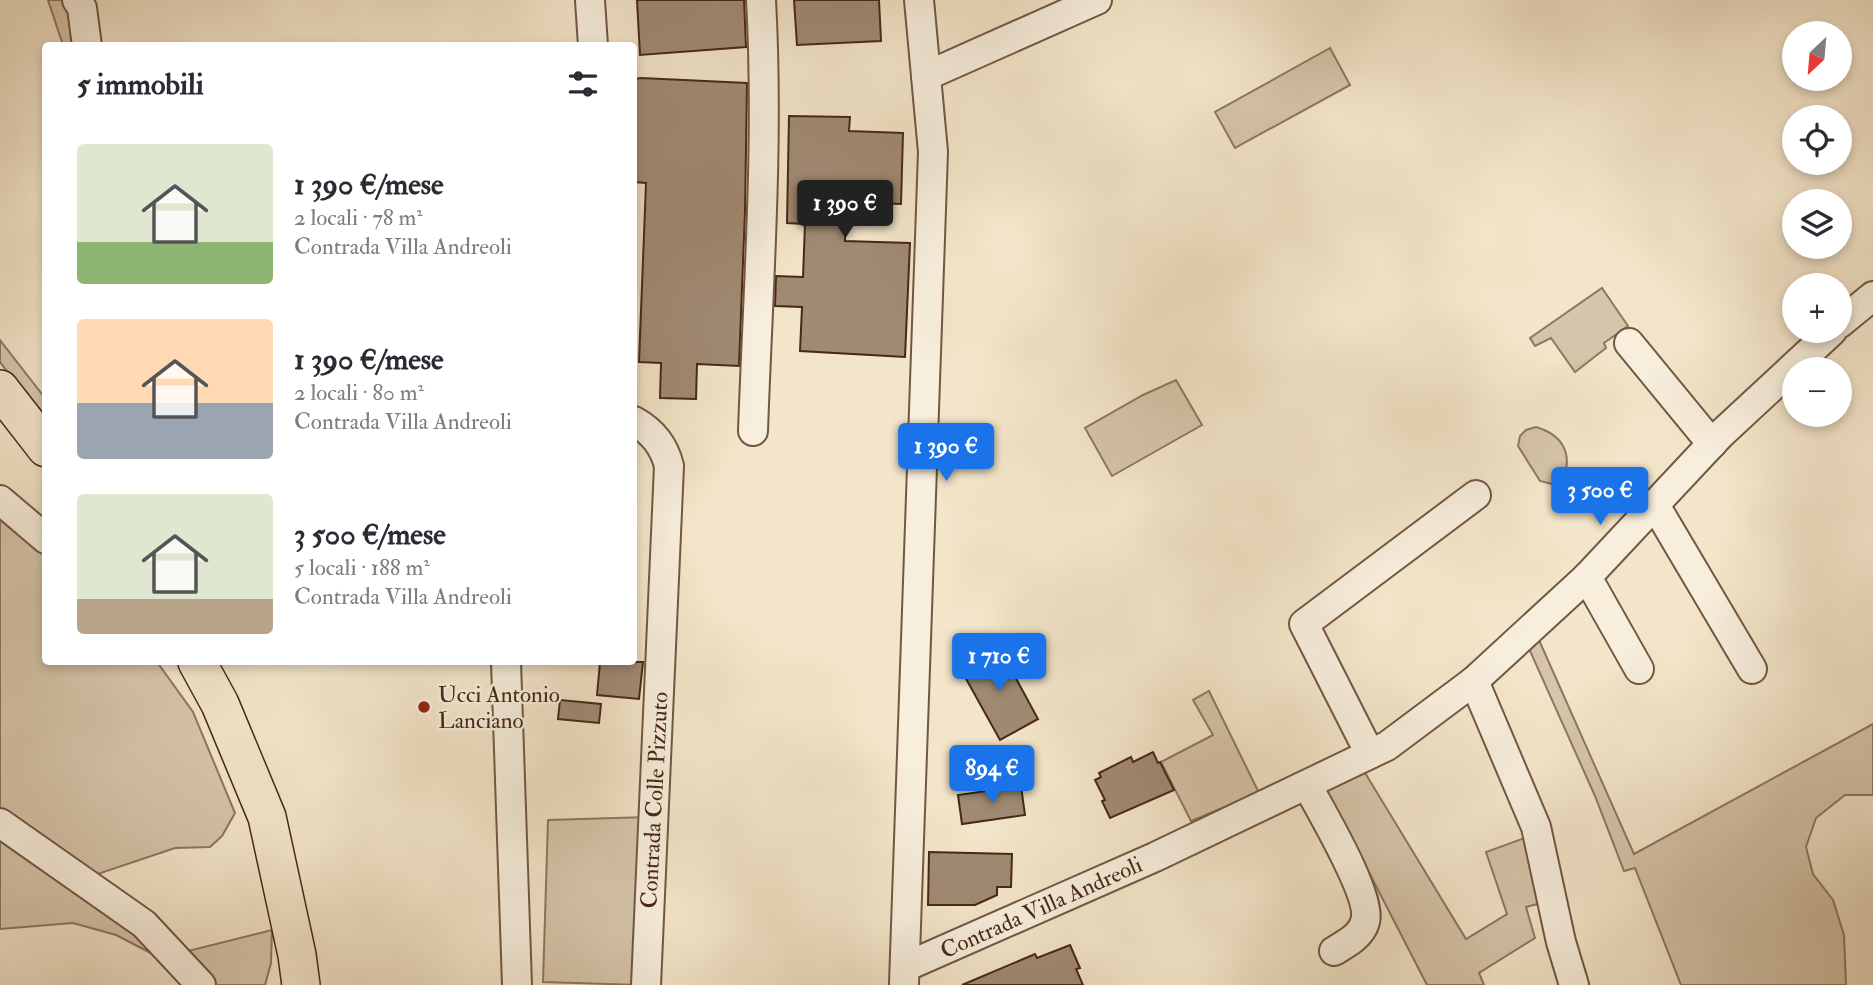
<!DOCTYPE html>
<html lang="it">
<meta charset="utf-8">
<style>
:root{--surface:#fff;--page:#f7f7f7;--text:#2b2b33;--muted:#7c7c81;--accent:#1a73e8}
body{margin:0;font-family:"IM FELL Double Pica",serif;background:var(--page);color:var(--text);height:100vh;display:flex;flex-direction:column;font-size:26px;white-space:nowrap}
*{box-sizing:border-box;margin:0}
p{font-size:23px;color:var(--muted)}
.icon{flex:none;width:38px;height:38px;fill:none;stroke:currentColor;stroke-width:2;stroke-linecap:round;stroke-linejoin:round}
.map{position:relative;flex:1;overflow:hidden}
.details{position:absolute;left:42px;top:42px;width:595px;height:623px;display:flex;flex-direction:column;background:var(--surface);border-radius:7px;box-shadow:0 4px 10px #0003}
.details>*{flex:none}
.needle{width:46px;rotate:206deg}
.controls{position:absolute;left:1782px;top:21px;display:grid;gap:14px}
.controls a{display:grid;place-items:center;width:70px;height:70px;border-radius:50%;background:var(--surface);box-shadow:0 4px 10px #0003;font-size:35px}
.price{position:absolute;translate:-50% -60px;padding:0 16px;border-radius:7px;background:var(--accent);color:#fff;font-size:23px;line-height:46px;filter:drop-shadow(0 2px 4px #0008)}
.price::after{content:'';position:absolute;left:50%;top:42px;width:21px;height:16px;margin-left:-10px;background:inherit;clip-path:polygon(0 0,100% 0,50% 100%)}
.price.current{background:#222;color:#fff}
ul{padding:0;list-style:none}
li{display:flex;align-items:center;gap:21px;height:175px;padding:0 35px}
li span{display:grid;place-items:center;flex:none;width:196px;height:140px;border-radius:7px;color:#555}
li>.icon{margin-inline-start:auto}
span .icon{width:84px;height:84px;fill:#fffc;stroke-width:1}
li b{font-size:30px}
h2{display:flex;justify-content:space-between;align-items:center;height:84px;padding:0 35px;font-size:30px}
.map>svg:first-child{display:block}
</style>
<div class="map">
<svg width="1873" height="985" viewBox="0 0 1873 985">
<rect width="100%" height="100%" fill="#f3e5c9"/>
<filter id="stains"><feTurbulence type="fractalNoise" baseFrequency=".00286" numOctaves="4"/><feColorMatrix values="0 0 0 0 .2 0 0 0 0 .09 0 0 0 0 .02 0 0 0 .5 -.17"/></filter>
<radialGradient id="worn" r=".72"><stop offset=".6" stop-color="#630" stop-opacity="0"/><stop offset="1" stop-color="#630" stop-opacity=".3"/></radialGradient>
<g fill="#d6c5aa" stroke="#8e7660" stroke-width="2">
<polygon points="48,0 68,0 80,45 63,45"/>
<polygon points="1330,48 1350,85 1235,148 1215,112"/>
<polygon points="1602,288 1628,326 1604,343 1606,348 1575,372 1551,338 1535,346 1530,338"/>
<polygon points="0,340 45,398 45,421 0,362"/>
<polygon points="1176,380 1202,425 1112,476 1085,428 1143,395"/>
<path d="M1536,427C1563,435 1573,454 1563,479L1552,484L1540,481L1518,446L1520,436L1526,430Z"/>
<polygon points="0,507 45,547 46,662 157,662 193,712 235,813 222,836 210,847 175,848 89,877 0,815"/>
<polygon points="1535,631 1634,854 1873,724 1873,795 1845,795 1816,818 1806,847 1813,874 1833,900 1844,935 1846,985 1681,985 1635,868 1624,871 1595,796 1526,642"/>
<polygon points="1209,691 1259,793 1191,821 1161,762 1213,735 1193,700"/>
<polygon points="1359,763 1466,939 1507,914 1486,852 1530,836 1549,901 1526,907 1535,938 1479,973 1484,985 1427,985 1325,787"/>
<polygon points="648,817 640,985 543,982 548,820"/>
<polygon points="0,829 176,966 116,935 73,923 0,929"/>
<polygon points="272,930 271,963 265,985 207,985 180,953"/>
</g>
<g fill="#a08a73" stroke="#472815" stroke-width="2">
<polygon points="637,0 744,0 746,47 640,55"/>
<polygon points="794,0 879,0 881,41 797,45"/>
<polygon points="641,78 747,83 745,211 739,366 697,364 696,399 660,398 661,363 639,362 646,183 634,182 634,79"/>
<polygon points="789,116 850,117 849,131 903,133 901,204 846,202 845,241 910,243 905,357 800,351 802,307 775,306 776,276 803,277 805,224 787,223"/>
<polygon points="999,647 1038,719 1000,740 960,668"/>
<polygon points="600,662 643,662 639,699 597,695"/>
<polygon points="560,700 601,704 599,723 558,719"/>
<polygon points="1153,752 1158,763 1160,762 1174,790 1110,818 1102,801 1105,800 1095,780 1101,777 1099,773 1131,757 1133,762"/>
<polygon points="1021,786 1025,815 962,824 958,795"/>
<polygon points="929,852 1012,854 1011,887 997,887 997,895 975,905 928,905"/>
<polygon points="1070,945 1080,968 1076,969 1083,985 962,985 1035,954 1037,958"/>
</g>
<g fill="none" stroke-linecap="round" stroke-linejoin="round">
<defs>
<g id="minor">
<polyline points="77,0 82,8 87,46"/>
<polyline points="590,0 593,46"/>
<polyline points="926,76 1097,0"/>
<polyline points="1839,324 1873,296"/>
<polyline points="1629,343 1712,444"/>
<path d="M634,421C652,431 664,445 669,466L646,985"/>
<path d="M753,431C758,288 769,143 761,0"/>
<polyline points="0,500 46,539"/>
<polyline points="1655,505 1752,669"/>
<polyline points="1587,577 1639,669"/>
<polyline points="506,662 517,985"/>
<polyline points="1474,681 1536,827 1561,942 1574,985"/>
<polyline points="1370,754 1304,624 1476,495"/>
<path d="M1307,785C1321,811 1373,898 1365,922C1361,936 1346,944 1334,951"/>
<polyline points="0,823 144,924 201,985"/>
<polyline points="905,967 1155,857 1387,746 1474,681 1587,577 1720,435 1832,331"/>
<polyline points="904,983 933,152 919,0"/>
</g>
<g id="major">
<polyline points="0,389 46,448"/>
<polyline points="197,662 220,704 267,817 297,955 301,985"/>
</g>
</defs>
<use href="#minor" stroke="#725742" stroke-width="32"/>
<use href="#major" stroke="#472815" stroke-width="40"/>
<use href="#minor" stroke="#f7eedc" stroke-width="28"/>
<use href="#major" stroke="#f3e5c9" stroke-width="37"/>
</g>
<circle fill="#8f2418" stroke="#f7eedc" stroke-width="2.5" cx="424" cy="707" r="7"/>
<g text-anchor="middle" stroke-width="5" stroke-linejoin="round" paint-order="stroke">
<g font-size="23" fill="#472815" stroke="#f7eedc" text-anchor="start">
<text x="438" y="702">Ucci Antonio<tspan x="438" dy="26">Lanciano</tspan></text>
</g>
<g font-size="23" fill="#472815" stroke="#f7eedc">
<text transform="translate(654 800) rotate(-87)" y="8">Contrada Colle Pizzuto</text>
<text transform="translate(1041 907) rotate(-24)" y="8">Contrada Villa Andreoli</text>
</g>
</g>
<rect width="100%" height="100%" filter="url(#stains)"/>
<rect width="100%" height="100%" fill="url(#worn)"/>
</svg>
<div class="controls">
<a><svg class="needle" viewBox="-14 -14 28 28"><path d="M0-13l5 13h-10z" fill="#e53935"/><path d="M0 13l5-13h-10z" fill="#7c7c81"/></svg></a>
<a><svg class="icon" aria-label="locate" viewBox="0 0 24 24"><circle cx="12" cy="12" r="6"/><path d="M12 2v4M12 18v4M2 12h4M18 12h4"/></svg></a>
<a><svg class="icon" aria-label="layers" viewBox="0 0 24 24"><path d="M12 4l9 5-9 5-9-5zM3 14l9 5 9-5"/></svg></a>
<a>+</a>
<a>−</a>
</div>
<b class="price current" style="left:845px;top:240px">1 390 €</b>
<b class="price" style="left:946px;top:483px">1 390 €</b>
<b class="price" style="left:1600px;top:527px">3 500 €</b>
<b class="price" style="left:999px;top:693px">1 710 €</b>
<b class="price" style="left:992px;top:805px">894 €</b>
<section class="details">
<h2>5 immobili<svg class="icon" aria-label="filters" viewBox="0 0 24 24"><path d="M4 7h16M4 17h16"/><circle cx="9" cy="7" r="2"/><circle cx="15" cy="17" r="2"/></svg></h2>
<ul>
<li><span style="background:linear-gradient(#dfe7d0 70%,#8fb573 0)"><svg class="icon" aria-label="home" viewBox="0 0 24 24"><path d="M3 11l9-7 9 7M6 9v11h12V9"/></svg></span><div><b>1 390 €/mese</b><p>2 locali · 78 m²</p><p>Contrada Villa Andreoli</p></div></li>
<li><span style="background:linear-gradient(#ffd9b3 60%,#9aa5b1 0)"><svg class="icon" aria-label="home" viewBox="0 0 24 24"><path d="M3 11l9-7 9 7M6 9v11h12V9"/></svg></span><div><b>1 390 €/mese</b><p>2 locali · 80 m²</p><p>Contrada Villa Andreoli</p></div></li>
<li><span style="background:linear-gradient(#dfe7d0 75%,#b9a48a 0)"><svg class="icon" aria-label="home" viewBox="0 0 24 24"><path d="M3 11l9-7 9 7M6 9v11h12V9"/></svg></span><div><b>3 500 €/mese</b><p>5 locali · 188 m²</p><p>Contrada Villa Andreoli</p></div></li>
</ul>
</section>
</div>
